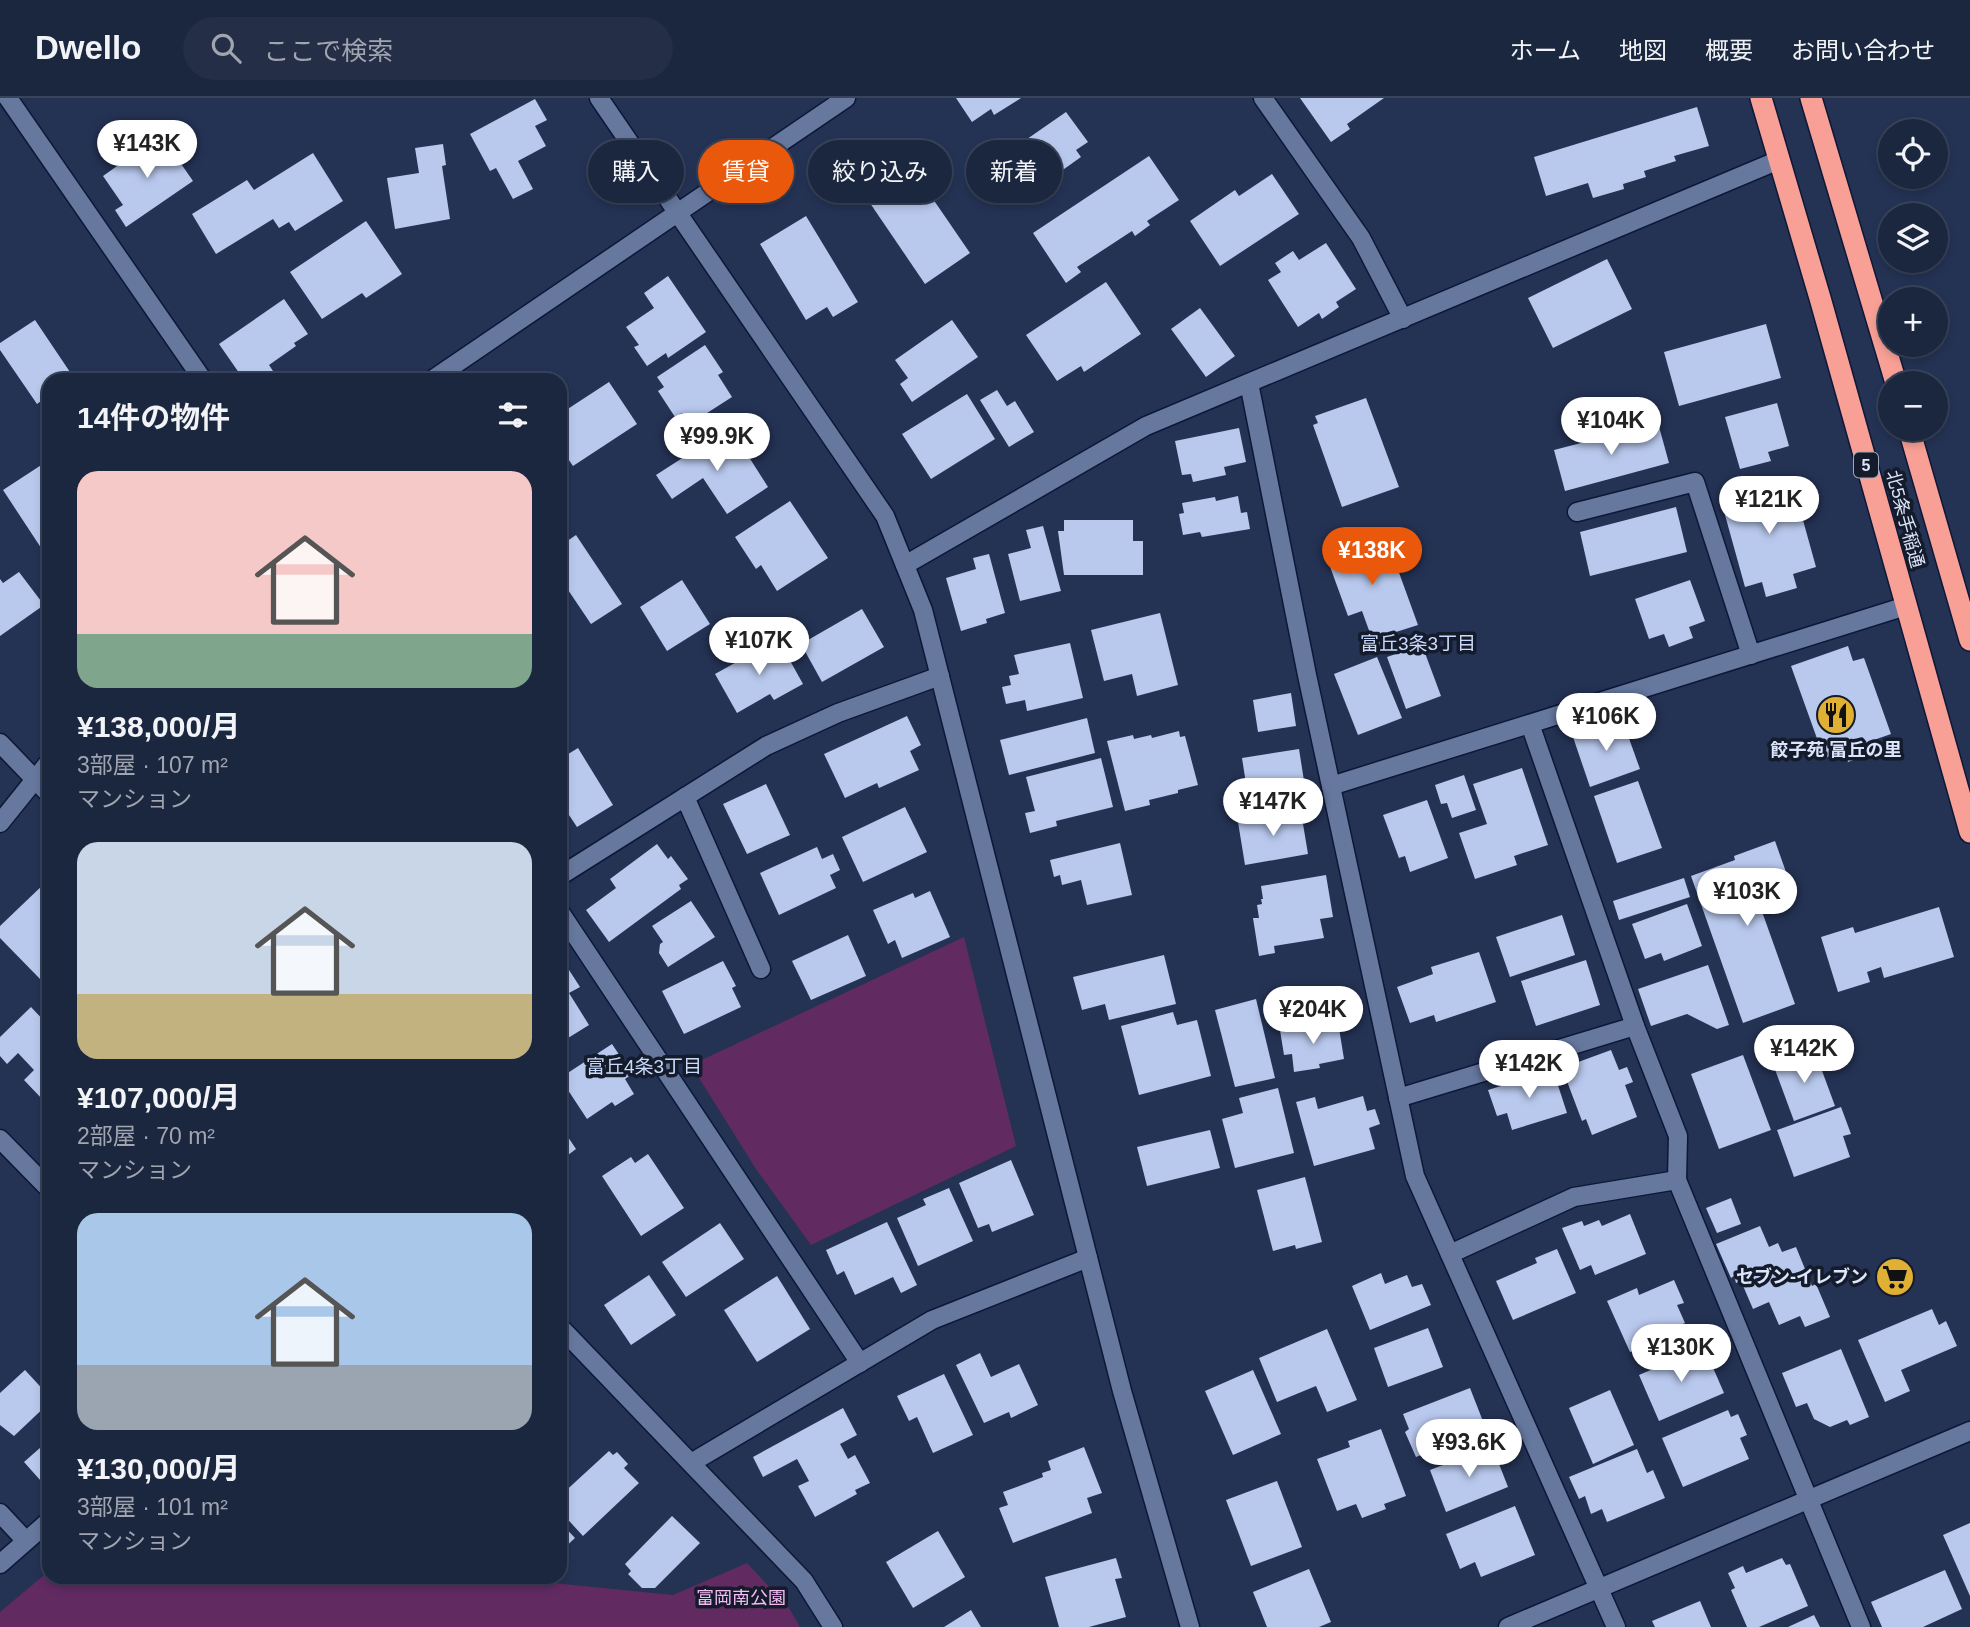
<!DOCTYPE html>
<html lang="ja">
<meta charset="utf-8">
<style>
:root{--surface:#1b263f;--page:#242e46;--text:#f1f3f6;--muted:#a0a5b0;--line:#394359;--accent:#ea580c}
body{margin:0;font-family:Arial,"Noto Sans JP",sans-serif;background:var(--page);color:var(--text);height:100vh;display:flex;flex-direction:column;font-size:26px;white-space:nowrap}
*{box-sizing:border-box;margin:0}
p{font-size:23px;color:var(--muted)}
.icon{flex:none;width:38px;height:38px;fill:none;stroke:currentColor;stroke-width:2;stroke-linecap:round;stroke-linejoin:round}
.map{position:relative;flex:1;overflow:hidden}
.sheet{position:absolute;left:42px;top:275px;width:525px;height:1211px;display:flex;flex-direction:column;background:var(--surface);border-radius:21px;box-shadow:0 4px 10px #0003,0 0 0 2px var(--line)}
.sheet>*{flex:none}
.banner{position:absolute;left:588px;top:42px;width:665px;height:63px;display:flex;gap:14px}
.buttons{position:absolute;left:1878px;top:21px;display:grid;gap:14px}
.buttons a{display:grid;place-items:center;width:70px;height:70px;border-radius:50%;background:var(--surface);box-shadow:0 4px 10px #0003,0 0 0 2px var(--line);font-size:35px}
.price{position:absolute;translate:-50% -60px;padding:0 16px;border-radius:24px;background:#fff;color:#222;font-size:23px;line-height:46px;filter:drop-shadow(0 2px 4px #0008)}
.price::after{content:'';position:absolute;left:50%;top:42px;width:21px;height:16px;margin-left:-10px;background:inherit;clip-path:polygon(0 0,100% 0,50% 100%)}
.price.selected{background:var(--accent);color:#fff}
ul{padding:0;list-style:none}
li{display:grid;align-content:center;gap:14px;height:371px;padding:0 35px}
li span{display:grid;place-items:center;height:217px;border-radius:21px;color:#555}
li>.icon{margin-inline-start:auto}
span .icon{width:126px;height:126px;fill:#fffc;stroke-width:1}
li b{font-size:30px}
h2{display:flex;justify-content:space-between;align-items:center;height:84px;padding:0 35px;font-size:30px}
.tag{padding:0 24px;border-radius:32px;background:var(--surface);box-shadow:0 4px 10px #0003,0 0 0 2px var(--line);font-size:24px;line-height:63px}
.tag.selected{background:var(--accent);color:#fff}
header{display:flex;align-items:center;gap:42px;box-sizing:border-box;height:98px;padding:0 35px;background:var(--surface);border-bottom:2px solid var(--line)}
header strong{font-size:33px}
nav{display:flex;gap:38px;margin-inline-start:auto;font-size:24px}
.search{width:490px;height:63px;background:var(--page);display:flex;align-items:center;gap:18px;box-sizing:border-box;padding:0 24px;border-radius:38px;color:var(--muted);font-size:26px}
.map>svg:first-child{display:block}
</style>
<header>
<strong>Dwello</strong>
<div class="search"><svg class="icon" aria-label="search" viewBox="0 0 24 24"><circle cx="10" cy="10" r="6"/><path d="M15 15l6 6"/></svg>ここで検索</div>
<nav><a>ホーム</a><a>地図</a><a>概要</a><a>お問い合わせ</a></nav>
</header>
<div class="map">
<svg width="1970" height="1529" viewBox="0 0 1970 1529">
<rect width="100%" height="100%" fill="#243254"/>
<g fill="#612b62">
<polygon points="964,839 1016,1048 811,1147 756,1071 691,967"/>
<polygon points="747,1465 789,1510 800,1529 0,1529 0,1514 49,1473 49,1479 493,1479 673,1497"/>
</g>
<g fill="#b9c9ee">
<polygon points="956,0 1021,0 994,17 991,11 972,24"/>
<polygon points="1300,0 1384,0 1347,26 1350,31 1331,44"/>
<polygon points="535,1 547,22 535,28 546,48 518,63 533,91 513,101 496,70 490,73 470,36"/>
<polygon points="1697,9 1709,48 1674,58 1676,63 1644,73 1646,79 1623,86 1624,91 1593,100 1588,85 1546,98 1534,59"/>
<polygon points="1066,14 1088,44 1076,52 1081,59 1043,86 1017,48"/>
<polygon points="161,37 193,83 126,129 115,112 123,107 103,78"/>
<polygon points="443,46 446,67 442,68 450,121 395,131 387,80 419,75 415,50"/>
<polygon points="900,53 970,155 925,186 855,83"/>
<polygon points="313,55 343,103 295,133 289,124 279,130 273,121 216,156 192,116 247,82 254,92"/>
<polygon points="1149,58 1179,102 1147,123 1150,127 1135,138 1132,133 1077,169 1081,174 1066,185 1033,135"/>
<polygon points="1272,76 1299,116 1220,168 1190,123 1235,92 1239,98"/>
<polygon points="806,118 858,204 833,219 827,209 806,222 760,146"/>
<polygon points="366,123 402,176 366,200 362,195 322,221 290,174"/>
<polygon points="1326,145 1356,191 1336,204 1339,209 1322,221 1319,215 1298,229 1268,182 1281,174 1275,165 1293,153 1299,162"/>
<polygon points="1607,161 1632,211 1553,250 1528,200"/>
<polygon points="668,178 706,234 668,260 666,255 647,268 634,249 639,247 626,229 654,210 644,195"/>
<polygon points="1106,184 1141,236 1084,274 1081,268 1057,283 1026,237"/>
<polygon points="284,201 308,236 294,245 296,248 269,267 277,279 274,282 244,282 219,246"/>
<polygon points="1200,210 1235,258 1206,279 1171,231"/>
<polygon points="35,222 74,280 49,282 49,297 37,306 0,252 0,245"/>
<polygon points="952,222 978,259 912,304 900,286 908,280 895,262"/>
<polygon points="1766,226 1781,280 1679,308 1664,254"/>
<polygon points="705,247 723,274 718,277 732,299 690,326 682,315 675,319 658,293 664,289 657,279"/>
<polygon points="609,284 637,326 573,368 560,349 560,316"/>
<polygon points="997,292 1007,308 1015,303 1034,334 1009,349 980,302"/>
<polygon points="967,296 995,341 931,381 902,336"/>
<polygon points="1366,300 1399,389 1342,409 1313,327 1318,325 1315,318"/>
<polygon points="1777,305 1789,348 1768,354 1771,363 1740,371 1725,319"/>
<polygon points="1658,325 1669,365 1565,393 1554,352"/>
<polygon points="1239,330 1246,364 1224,369 1226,377 1193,384 1191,376 1182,377 1175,343"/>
<polygon points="733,334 768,389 727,416 703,380 672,401 656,377 715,339 719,344"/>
<polygon points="49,362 49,462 3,392"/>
<polygon points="1791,379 1816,469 1793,476 1797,490 1766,499 1762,484 1745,489 1720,399"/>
<polygon points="1238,398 1241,415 1247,414 1250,431 1202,439 1200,434 1183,437 1179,416 1184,415 1182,405 1215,399 1216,403"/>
<polygon points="790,403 828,460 777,493 761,467 756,471 735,439"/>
<polygon points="1676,409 1687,454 1590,478 1580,434"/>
<polygon points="1064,422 1133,422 1133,443 1143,443 1143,477 1064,477 1058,433 1064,433"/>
<polygon points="1043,428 1061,493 1020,503 1008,456 1031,450 1026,432"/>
<polygon points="1385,436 1418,527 1396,534 1398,541 1375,549 1362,513 1348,518 1324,452 1348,444 1349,449"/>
<polygon points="576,437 622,506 591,526 560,480 560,448"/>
<polygon points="989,456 1005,515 986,521 987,525 961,533 946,480 976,471 973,460"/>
<polygon points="19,474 44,507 0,538 0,481 3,485"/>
<polygon points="682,482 710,526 667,553 640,509"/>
<polygon points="1690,482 1705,523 1689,529 1693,540 1669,549 1664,536 1649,541 1635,501"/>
<polygon points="862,511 884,549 822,584 801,546"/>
<polygon points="1160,515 1178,587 1137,598 1132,576 1104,583 1091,532"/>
<polygon points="778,541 803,586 774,602 770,596 737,615 715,576"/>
<polygon points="1070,545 1083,600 1027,613 1025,602 1006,606 1002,589 1011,587 1009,578 1019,576 1014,557"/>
<polygon points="1422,547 1441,598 1406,611 1387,559"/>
<polygon points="1848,548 1853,563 1864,560 1891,636 1868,644 1872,655 1848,664 1844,653 1824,660 1791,568"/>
<polygon points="1377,559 1402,620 1358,637 1334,576"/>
<polygon points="1291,595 1296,628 1258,634 1253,602"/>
<polygon points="907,618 921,647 910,653 919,672 879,690 877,685 845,700 824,656"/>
<polygon points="1087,620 1095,655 1009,677 1000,642"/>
<polygon points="1622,621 1640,671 1590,689 1573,639"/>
<polygon points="1179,633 1180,639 1185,638 1198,687 1178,692 1178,695 1149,702 1150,707 1125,713 1107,643 1133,637 1134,641 1151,637 1152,640"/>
<polygon points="578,650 613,707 577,729 569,717 560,723 560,661"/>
<polygon points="1299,651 1305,689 1295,690 1296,698 1249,705 1242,660"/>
<polygon points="1101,660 1113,709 1056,723 1057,728 1030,735 1025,715 1035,713 1026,679"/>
<polygon points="1522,670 1548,747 1514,758 1517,767 1475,781 1459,735 1487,726 1473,686"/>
<polygon points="1464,677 1476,712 1452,720 1447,705 1441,706 1435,687"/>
<polygon points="1638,683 1662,750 1617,765 1594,698"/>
<polygon points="766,686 790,737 747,756 723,706"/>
<polygon points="1427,702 1448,760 1410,774 1405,758 1399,760 1383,717"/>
<polygon points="905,709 927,754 863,784 842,739"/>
<polygon points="1301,714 1308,756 1245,767 1238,724"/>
<polygon points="1775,743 1791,788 1766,797 1769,805 1760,808 1795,906 1743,925 1691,778 1735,762 1734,758"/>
<polygon points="1120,745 1132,797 1087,807 1081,782 1062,787 1060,777 1054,779 1050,762"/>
<polygon points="657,746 668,761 671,758 688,781 679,787 681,791 609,844 586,812 616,790 610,781"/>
<polygon points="817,749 822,761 833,756 840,772 830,777 836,790 779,817 760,775"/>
<polygon points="1326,777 1333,819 1320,821 1324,840 1274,848 1275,855 1259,858 1253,820 1259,820 1257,807 1262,806 1261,801 1263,801 1261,788"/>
<polygon points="1684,780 1690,799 1619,822 1613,803"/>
<polygon points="46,784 49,788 49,876 42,883 0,840 0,828"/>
<polygon points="930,793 950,839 902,860 895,842 888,846 873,812 913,795 915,800"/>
<polygon points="691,803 715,839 668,869 659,855 660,846 663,844 652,828"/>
<polygon points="1687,806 1702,848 1664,863 1661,855 1645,861 1632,826"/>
<polygon points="1939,809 1954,859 1884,880 1881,869 1867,874 1870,884 1838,894 1821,839 1853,829 1855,835"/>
<polygon points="1562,817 1575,857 1510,879 1496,839"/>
<polygon points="848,837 866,878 811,902 792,863"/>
<polygon points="1479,854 1496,904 1436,924 1434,917 1410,925 1397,889 1433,876 1431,869"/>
<polygon points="1164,857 1176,906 1109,922 1105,906 1082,912 1073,879"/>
<polygon points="560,858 580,889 569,895 589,927 560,945"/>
<polygon points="1586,862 1600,907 1536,928 1521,883"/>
<polygon points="723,863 736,888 732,890 741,909 684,936 662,893"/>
<polygon points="1708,867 1729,927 1717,931 1687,916 1651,928 1638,891"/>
<polygon points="1256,901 1275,980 1235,989 1215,912"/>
<polygon points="31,909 49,928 49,998 44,1003 24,982 34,972 18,955 7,966 0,958 0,939"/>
<polygon points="1173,914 1177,927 1197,922 1211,978 1139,997 1121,928"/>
<polygon points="1338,924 1344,961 1319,966 1320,970 1294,974 1292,956 1284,957 1280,932"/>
<polygon points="612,946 632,976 625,981 634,996 615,1008 612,1004 587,1021 560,980"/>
<polygon points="1814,951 1835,1008 1794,1023 1773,966"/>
<polygon points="1611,952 1619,972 1627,969 1633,984 1625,987 1637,1019 1592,1037 1586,1021 1582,1023 1562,970"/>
<polygon points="1743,957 1771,1032 1719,1051 1691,976"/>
<polygon points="1553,972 1567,1015 1512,1032 1507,1015 1497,1018 1488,992"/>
<polygon points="1278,990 1294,1055 1235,1070 1222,1021 1243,1015 1239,1000"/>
<polygon points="1363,998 1367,1013 1375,1011 1380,1026 1369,1030 1375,1051 1314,1068 1296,1004 1315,999 1318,1011"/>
<polygon points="1841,1009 1851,1036 1843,1038 1850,1059 1794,1079 1777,1032"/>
<polygon points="560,1027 576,1051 560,1063"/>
<polygon points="1210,1032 1220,1070 1147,1088 1137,1049"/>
<polygon points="648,1056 684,1110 641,1138 602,1078 631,1059 635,1065"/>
<polygon points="1011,1062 1034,1117 992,1134 989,1126 978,1130 959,1085"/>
<polygon points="1305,1079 1322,1144 1296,1151 1295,1147 1273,1153 1257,1092"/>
<polygon points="949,1090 973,1143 918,1168 897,1120 926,1107 923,1101"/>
<polygon points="1731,1100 1741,1126 1717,1135 1706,1110"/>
<polygon points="1630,1116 1646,1156 1595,1177 1591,1167 1580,1172 1562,1130 1582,1123 1584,1128 1599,1122 1602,1128"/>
<polygon points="887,1124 917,1187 901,1195 893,1179 855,1197 844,1173 837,1177 826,1152"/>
<polygon points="720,1125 744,1161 686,1199 662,1164"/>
<polygon points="1760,1128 1769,1149 1778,1145 1782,1154 1796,1149 1812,1188 1816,1186 1830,1219 1805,1229 1800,1218 1779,1227 1769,1204 1753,1211 1741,1183 1736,1185 1734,1178 1731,1180 1716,1146"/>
<polygon points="1557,1151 1576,1195 1513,1222 1496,1183 1537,1165 1535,1160"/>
<polygon points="1381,1175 1385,1186 1407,1177 1412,1189 1422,1186 1431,1207 1370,1232 1352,1188"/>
<polygon points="649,1177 676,1217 631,1247 604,1207"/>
<polygon points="777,1178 810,1231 757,1264 724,1212"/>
<polygon points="1674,1182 1684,1205 1677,1207 1685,1225 1656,1238 1658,1242 1630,1254 1607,1203 1637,1190 1639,1197"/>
<polygon points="1932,1211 1939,1227 1946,1223 1957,1248 1901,1272 1910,1293 1885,1304 1858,1242"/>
<polygon points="1428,1230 1443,1269 1388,1289 1374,1250"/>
<polygon points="1327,1231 1357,1302 1327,1314 1316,1288 1277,1304 1259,1260"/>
<polygon points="1704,1249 1724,1295 1659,1323 1639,1277"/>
<polygon points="1841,1251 1869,1319 1850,1327 1847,1322 1830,1329 1814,1321 1807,1305 1796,1309 1782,1275"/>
<polygon points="980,1255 991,1279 1019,1266 1038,1307 1011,1320 1009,1314 984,1325 956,1267"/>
<polygon points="25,1272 49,1298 49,1305 14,1338 0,1327 0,1295"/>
<polygon points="1253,1272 1281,1336 1233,1357 1205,1293"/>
<polygon points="944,1276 973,1337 933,1355 917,1319 909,1323 897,1298"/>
<polygon points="1470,1290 1486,1331 1416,1359 1405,1334 1409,1331 1403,1316"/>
<polygon points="1610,1292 1634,1347 1593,1366 1569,1310"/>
<polygon points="843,1310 857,1337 840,1346 848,1361 855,1357 870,1385 855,1392 857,1396 815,1419 798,1388 809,1383 797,1361 763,1379 753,1359"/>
<polygon points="1728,1312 1731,1319 1738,1316 1747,1337 1740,1340 1749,1361 1683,1389 1662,1340"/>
<polygon points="1381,1331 1406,1398 1384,1406 1386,1411 1362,1420 1356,1406 1337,1413 1317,1361 1350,1349 1348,1343"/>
<polygon points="49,1342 49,1392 24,1364"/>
<polygon points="1492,1348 1508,1389 1446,1414 1430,1372"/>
<polygon points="1084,1349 1102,1395 1087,1400 1092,1415 1013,1445 999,1410 1008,1407 1003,1394 1043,1379 1042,1375 1051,1372 1048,1363"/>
<polygon points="1637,1351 1647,1375 1653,1372 1665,1400 1607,1424 1602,1411 1591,1416 1585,1398 1579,1401 1569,1379"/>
<polygon points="609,1353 613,1357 617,1354 628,1366 624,1370 639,1385 583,1438 560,1413 560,1398"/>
<polygon points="1277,1383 1302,1449 1251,1468 1226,1402"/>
<polygon points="1515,1408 1535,1457 1481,1479 1475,1464 1460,1471 1446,1436"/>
<polygon points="672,1418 700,1445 655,1490 642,1490 628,1476 631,1473 625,1466"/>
<polygon points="560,1424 575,1440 560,1454"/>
<polygon points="1970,1425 1970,1498 1943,1437"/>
<polygon points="938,1433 965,1479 913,1510 886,1464"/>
<polygon points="1116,1460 1122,1480 1115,1481 1126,1519 1089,1529 1059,1529 1045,1479"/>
<polygon points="1782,1460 1786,1467 1790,1466 1808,1508 1759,1529 1747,1529 1731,1492 1735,1490 1728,1475 1743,1468 1746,1475"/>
<polygon points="1309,1471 1331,1524 1319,1529 1267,1529 1253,1494"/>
<polygon points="1945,1472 1962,1511 1923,1529 1882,1529 1871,1504"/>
<polygon points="1700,1503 1711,1529 1655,1529 1652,1523"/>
<polygon points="971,1512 981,1529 944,1529"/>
<polygon points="1814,1517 1820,1529 1788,1529"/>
</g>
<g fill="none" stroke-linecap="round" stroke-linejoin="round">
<defs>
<g id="minor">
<polyline points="8,0 203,282"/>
<polyline points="599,0 885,418 923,512 1122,1293 1190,1529"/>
<polyline points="1263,0 1361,140 1403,221"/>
<polyline points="432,282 846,0"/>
<polyline points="1249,285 1307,577 1415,1078 1616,1529"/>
<polyline points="1577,414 1695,384 1751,557"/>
<polyline points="905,467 1146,328 1779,62"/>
<polyline points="1530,626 1635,928 1678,1038 1677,1082 1861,1529"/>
<polyline points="0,645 49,696"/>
<polyline points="1331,688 1906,508"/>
<polyline points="685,699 761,871"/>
<polyline points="0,725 49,664"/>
<polyline points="560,778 766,648 838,615 940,578"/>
<polyline points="560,814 860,1265"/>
<polyline points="1398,1000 1635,928"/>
<polyline points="0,1041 49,1091"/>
<polyline points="1450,1156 1574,1099 1677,1082"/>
<polyline points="560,1229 804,1483 833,1529"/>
<polyline points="691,1365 932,1222 1088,1160"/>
<polyline points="0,1415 26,1443"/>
<polyline points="0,1466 49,1423"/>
<polyline points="1508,1529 1970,1333"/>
</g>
<g id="highway">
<polyline points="1761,0 1820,200 1970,734"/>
<polyline points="1811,0 1896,285"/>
<polyline points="1909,331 1970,542"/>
</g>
</defs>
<use href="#minor" stroke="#0d1838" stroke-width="21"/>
<use href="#highway" stroke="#0d1838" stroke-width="24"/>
<use href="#minor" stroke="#67789f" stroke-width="18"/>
<use href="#highway" stroke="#f8a096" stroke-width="21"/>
</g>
<defs>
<symbol id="restaurant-disc" viewBox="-11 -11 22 22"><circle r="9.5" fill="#e0b034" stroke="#141b2a"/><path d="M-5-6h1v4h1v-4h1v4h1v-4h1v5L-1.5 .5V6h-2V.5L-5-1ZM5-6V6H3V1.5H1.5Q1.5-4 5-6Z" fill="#111"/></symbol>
<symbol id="supermarket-disc" viewBox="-11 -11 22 22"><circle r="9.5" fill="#e0b034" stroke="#141b2a"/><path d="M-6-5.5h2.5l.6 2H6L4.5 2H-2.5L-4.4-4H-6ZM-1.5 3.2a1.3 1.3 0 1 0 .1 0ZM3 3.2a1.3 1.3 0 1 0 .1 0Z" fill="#111"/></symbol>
</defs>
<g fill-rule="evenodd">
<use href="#restaurant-disc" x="1814" y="595" width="44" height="44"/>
<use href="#supermarket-disc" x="1873" y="1157" width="44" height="44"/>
</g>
<g text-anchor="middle" stroke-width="7" stroke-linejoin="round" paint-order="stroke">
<rect fill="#141b2a" stroke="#9fa8bc" stroke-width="2" x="1854" y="354.5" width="24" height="25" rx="5"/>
<g font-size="16" font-weight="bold" fill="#dbe5fb">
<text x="1866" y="373">5</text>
</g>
<g font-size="18" fill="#dbe5fb" stroke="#141b2a">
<text transform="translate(1905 421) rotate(75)" y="6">北5条手稲通</text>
</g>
<g font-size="18" font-weight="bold" fill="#dbe5fb" stroke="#141b2a">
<text x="1836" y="658">餃子苑 富丘の里</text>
<text x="1868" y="1185" text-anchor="end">セブン-イレブン</text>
</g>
<g font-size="18" fill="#f5bbf5" stroke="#141b2a">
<text x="741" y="1506">富岡南公園</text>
</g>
<g font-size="19" fill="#cad9fc" stroke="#141b2a">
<text x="1418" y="552">富丘3条3丁目</text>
<text x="644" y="975">富丘4条3丁目</text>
</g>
</g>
</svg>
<div class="buttons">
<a><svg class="icon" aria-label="locate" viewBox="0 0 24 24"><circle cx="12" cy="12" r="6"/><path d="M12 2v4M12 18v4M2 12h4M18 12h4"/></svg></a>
<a><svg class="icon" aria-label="layers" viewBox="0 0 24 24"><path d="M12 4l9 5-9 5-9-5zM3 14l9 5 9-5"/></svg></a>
<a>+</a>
<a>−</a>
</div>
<b class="price" style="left:147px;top:82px">¥143K</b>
<b class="price" style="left:1611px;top:359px">¥104K</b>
<b class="price" style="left:717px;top:375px">¥99.9K</b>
<b class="price" style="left:1769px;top:438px">¥121K</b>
<b class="price selected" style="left:1372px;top:489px">¥138K</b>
<b class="price" style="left:759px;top:579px">¥107K</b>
<b class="price" style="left:1606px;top:655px">¥106K</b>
<b class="price" style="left:1273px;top:740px">¥147K</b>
<b class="price" style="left:1747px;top:830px">¥103K</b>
<b class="price" style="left:1313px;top:948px">¥204K</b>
<b class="price" style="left:1804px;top:987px">¥142K</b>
<b class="price" style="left:1529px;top:1002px">¥142K</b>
<b class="price" style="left:1681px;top:1286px">¥130K</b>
<b class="price" style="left:1469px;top:1381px">¥93.6K</b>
<div class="banner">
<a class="tag">購入</a>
<a class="tag selected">賃貸</a>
<a class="tag">絞り込み</a>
<a class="tag">新着</a>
</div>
<section class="sheet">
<h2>14件の物件<svg class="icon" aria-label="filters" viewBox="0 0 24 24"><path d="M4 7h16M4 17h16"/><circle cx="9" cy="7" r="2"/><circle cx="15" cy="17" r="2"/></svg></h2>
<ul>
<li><span style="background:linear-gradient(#f6c9c9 75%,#7fa58c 0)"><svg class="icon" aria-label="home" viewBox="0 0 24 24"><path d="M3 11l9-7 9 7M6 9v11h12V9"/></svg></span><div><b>¥138,000/月</b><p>3部屋 · 107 m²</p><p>マンション</p></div></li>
<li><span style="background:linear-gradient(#c9d6e8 70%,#c2b280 0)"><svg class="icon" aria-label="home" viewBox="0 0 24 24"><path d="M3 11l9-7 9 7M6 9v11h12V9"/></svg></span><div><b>¥107,000/月</b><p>2部屋 · 70 m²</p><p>マンション</p></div></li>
<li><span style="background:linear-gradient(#a9c7e8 70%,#9aa5b1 0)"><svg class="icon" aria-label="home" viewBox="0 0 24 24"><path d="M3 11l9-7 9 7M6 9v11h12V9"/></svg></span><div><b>¥130,000/月</b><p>3部屋 · 101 m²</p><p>マンション</p></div></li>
</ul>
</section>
</div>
